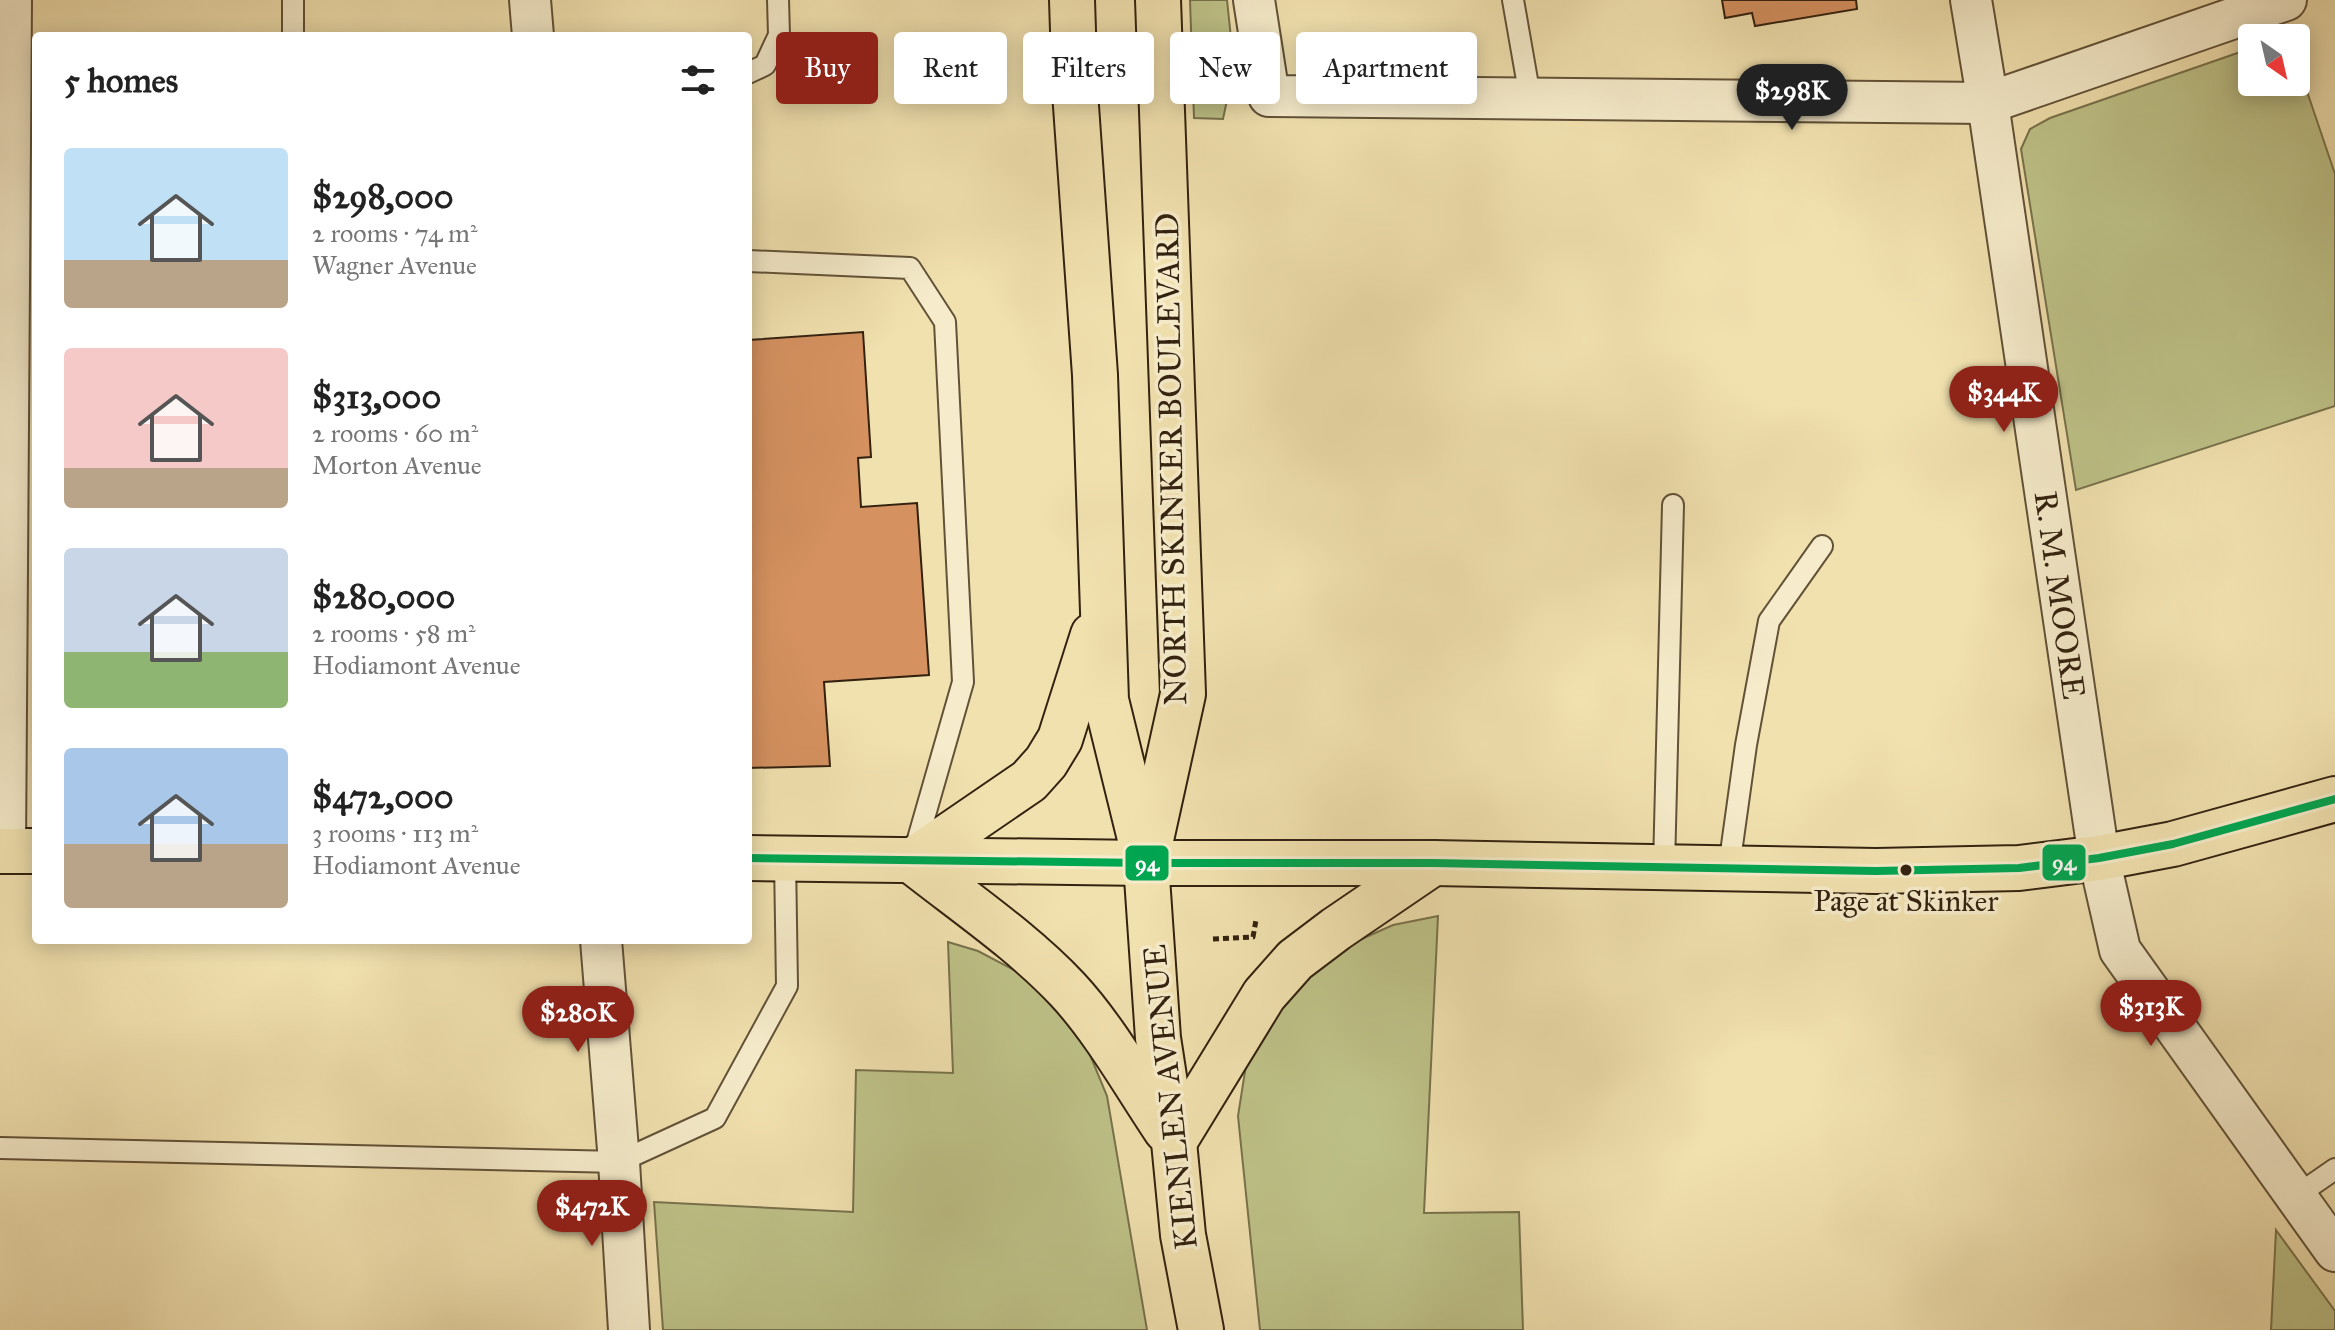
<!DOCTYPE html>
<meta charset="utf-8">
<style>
:root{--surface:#fff;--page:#f6f6f6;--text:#222;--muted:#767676;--accent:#8f2418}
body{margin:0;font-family:"IM FELL Great Primer",serif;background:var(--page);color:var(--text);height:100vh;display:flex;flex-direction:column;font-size:30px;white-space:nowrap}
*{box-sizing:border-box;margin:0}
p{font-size:26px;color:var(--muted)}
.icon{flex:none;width:44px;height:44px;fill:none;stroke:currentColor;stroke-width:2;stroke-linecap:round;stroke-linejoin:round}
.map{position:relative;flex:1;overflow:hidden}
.sheet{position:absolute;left:32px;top:32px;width:720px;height:912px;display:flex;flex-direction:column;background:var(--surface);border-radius:8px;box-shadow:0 4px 20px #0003}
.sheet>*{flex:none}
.hud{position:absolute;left:776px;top:32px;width:760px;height:72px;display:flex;gap:16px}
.needle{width:52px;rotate:146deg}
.controls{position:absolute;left:2238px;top:24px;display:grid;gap:16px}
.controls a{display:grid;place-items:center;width:72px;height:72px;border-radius:8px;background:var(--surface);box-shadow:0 4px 20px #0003;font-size:40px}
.price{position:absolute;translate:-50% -68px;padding:0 18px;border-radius:28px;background:var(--accent);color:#fff;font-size:26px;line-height:52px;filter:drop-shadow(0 2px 4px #0008)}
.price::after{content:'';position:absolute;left:50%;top:48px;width:24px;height:18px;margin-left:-12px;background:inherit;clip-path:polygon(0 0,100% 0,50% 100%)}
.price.selected{background:#222;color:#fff}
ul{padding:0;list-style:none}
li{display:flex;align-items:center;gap:24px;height:200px;padding:0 32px}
li span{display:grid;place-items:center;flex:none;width:224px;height:160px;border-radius:8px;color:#555}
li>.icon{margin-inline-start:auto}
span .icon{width:96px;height:96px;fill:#fffc;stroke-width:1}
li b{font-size:34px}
h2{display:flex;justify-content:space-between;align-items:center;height:96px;padding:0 32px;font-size:34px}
.pill{padding:0 28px;border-radius:8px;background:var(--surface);box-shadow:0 4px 20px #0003;font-size:28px;line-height:72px}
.pill.selected{background:var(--accent);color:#fff}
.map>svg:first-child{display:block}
</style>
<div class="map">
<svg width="2335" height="1330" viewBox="0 0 2335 1330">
<rect width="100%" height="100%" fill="#f1e1af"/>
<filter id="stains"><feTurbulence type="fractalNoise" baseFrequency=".0025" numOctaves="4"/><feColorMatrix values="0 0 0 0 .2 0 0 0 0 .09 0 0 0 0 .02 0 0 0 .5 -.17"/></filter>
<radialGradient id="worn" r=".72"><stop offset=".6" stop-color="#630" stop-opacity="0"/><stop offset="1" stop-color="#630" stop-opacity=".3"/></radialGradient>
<g fill="#bec288" stroke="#78724c" stroke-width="2">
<polygon points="1190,0 1227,0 1234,67 1223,119 1194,118"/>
<polygon points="2252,48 2252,82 2296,82 2296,59 2335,174 2335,406 2076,490 2021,149 2030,129 2050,118"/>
<polygon points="1438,916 1424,1213 1519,1212 1523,1330 1260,1330 1238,1116 1246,1065 1261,1030 1316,966 1355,942 1393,925"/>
<polygon points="948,942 978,951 1027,977 1056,1009 1088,1050 1107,1096 1147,1330 663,1330 654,1202 853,1212 856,1070 953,1073"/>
<polygon points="2276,1230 2335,1311 2335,1330 2271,1330"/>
</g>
<g fill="#d59160" stroke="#332210" stroke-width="2">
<polygon points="1722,0 1856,0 1857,9 1755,26 1752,13 1725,18"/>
<polygon points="863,332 871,457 858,458 861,507 917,503 929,675 824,682 830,766 748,768 748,340"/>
</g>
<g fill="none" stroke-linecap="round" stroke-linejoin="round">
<defs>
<g id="lane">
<polyline points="1513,0 1530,97"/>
<polyline points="293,36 293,0"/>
<polyline points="748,73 765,65 779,35 778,0"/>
<polyline points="748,261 910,268 945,322 963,682 914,853"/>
<polyline points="1664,867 1673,505"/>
<polyline points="1729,867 1746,745 1769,621 1822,546"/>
<polyline points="0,1148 619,1162 715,1118 787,986 785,859"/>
<polyline points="2296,1196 2335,1169"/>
</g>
<g id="street">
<polyline points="530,0 533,36"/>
<polyline points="1254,0 1269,96 1988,103 2286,0"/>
<polyline points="1971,0 1988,103 2099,858 2120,950 2335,1251"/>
<polyline points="5,851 11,0"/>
<polyline points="601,940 619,1162 629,1330"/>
</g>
<g id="primary">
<polyline points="1072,0 1075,92 1095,375 1106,700 1146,863 1158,1038 1174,1142 1183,1235 1201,1330"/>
<polyline points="0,851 36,851"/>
<polyline points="1148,853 1183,694 1158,0"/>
<polyline points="748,858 1146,863 1433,863 1876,871 2019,868 2099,858 2173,844 2335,799"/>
<path d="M912,861C964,902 1023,942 1068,990C1105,1030 1135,1084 1166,1130"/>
<polyline points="912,861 1029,781 1046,762 1060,739 1093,635"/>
<polyline points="1174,1142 1264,995 1295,960 1336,929 1433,863"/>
</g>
</defs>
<use href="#lane" stroke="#625238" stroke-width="24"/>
<use href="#street" stroke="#625238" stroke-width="44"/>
<use href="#primary" stroke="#332210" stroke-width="48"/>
<polyline stroke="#332210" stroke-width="5" stroke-dasharray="6 4" stroke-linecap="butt" points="1213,939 1253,937 1256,920"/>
<use href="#lane" stroke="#f6eccb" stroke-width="20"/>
<use href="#street" stroke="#f6eccb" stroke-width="40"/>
<use href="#primary" stroke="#f1e1af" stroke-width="44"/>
<defs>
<polyline id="bus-1" points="748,858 1146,863 1433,863 1876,871 2019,868 2099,858 2173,844 2335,799"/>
</defs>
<use href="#bus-1" stroke="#f6eccb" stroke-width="14"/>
<use href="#bus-1" stroke="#00a651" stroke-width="8"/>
</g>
<circle fill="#332210" stroke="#f6eccb" stroke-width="3" cx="1906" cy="870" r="7"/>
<g text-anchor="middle" stroke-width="7" stroke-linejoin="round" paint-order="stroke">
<g font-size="30" fill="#332210" stroke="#f6eccb">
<text x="1906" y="911">Page at Skinker</text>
</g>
<g font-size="32" fill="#332210" stroke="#f6eccb">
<text transform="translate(1171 459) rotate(-91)" y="11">NORTH SKINKER BOULEVARD</text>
<text transform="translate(2060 595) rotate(82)" y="11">R. M. MOORE</text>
<text transform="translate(1170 1097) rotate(-96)" y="11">KIENLEN AVENUE</text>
</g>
</g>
<g stroke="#f6eccb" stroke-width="3">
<rect x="2041" y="843" width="46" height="39" rx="8" fill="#00a651"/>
<rect x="1124" y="844" width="46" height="38" rx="8" fill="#00a651"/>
</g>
<g font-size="22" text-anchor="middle" font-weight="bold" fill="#fff">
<text x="2064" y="870">94</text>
<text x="1147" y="871">94</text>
</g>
<rect width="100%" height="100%" filter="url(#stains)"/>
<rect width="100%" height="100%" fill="url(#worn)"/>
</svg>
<div class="controls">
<a><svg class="needle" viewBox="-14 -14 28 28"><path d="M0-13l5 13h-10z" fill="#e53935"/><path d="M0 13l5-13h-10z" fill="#767676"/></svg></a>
</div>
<b class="price selected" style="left:1792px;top:132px">$298K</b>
<b class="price" style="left:2004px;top:434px">$344K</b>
<b class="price" style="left:2151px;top:1048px">$313K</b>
<b class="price" style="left:578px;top:1054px">$280K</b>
<b class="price" style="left:592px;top:1248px">$472K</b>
<div class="hud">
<a class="pill selected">Buy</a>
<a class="pill">Rent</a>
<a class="pill">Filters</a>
<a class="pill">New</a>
<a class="pill">Apartment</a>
</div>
<section class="sheet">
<h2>5 homes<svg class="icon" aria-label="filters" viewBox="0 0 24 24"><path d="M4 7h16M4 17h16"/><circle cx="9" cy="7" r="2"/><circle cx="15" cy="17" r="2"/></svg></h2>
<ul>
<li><span style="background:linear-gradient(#bfe0f5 70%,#b9a48a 0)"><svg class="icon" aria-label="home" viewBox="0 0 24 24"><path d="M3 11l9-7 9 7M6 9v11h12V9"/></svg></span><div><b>$298,000</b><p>2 rooms · 74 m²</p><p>Wagner Avenue</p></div></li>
<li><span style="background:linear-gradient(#f6c9c9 75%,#b9a48a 0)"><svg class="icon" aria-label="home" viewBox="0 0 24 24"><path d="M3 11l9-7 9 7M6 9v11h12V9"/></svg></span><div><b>$313,000</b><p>2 rooms · 60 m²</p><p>Morton Avenue</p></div></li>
<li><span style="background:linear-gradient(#c9d6e8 65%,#8fb573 0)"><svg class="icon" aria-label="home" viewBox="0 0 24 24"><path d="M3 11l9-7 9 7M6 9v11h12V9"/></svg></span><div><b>$280,000</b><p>2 rooms · 58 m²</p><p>Hodiamont Avenue</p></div></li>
<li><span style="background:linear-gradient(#a9c7e8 60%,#b9a48a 0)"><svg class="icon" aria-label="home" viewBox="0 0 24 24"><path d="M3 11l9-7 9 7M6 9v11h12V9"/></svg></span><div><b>$472,000</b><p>3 rooms · 113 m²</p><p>Hodiamont Avenue</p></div></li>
</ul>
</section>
</div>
